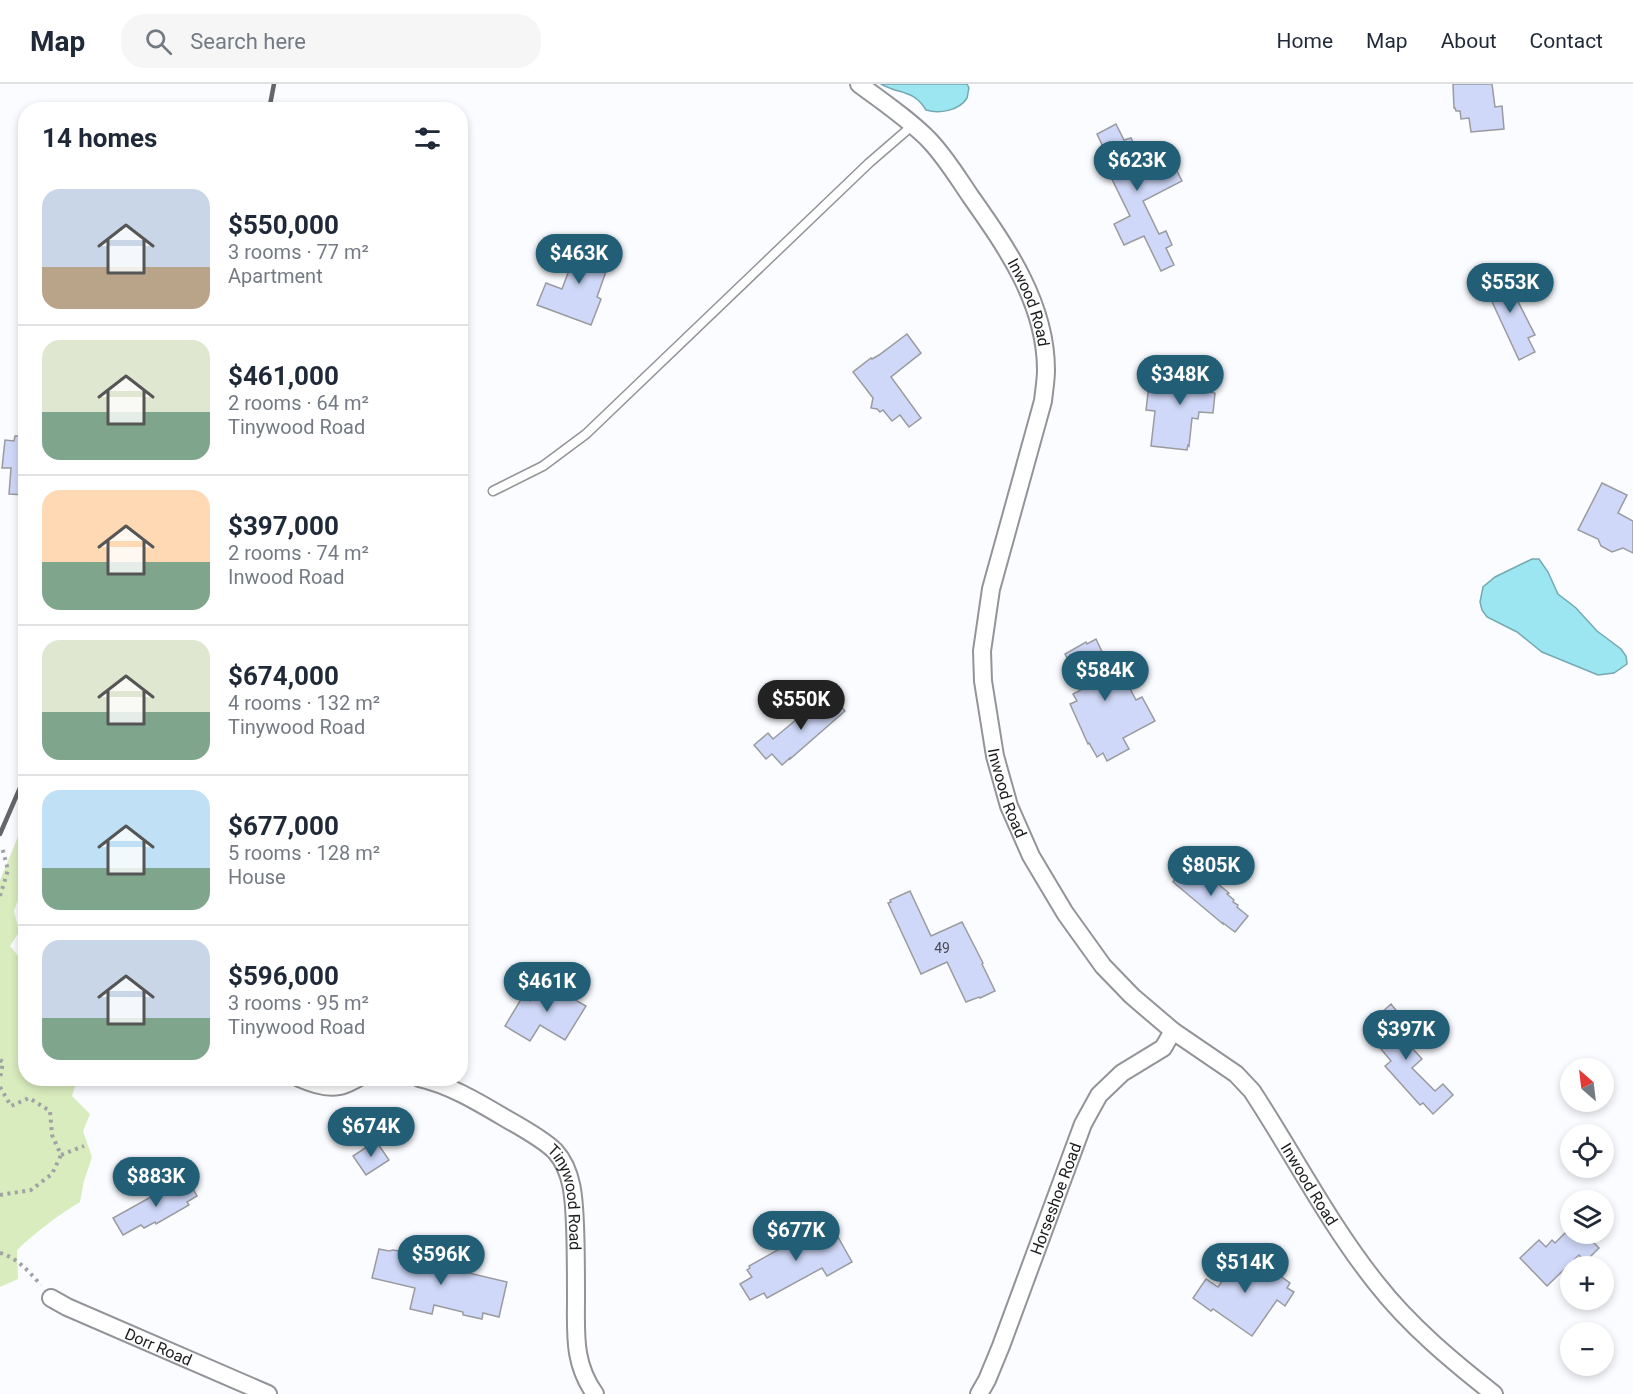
<!DOCTYPE html>
<meta charset="utf-8">
<style>
:root{--surface:#fff;--page:#f6f6f7;--text:#1f2937;--muted:#747a83;--line:#e0e1e3;--accent:#235e77}
body{margin:0;font-family:Roboto,sans-serif;background:var(--page);color:var(--text);height:100vh;display:flex;flex-direction:column;font-size:22px;white-space:nowrap}
*{box-sizing:border-box;margin:0}
p{font-size:20px;color:var(--muted)}
.icon{flex:none;width:33px;height:33px;fill:none;stroke:currentColor;stroke-width:2;stroke-linecap:round;stroke-linejoin:round}
.map{position:relative;flex:1;overflow:hidden}
.details{position:absolute;left:18px;top:18px;width:450px;height:984px;display:flex;flex-direction:column;background:var(--surface);border-radius:24px;box-shadow:0 3px 9px #0003}
.details>*{flex:none}
.needle{width:39px;rotate:332deg}
.buttons{position:absolute;left:1560px;top:974px;display:grid;gap:12px}
.buttons a{display:grid;place-items:center;width:54px;height:54px;border-radius:50%;background:var(--surface);box-shadow:0 3px 9px #0003;font-size:30px}
.price{position:absolute;translate:-50% -51px;padding:0 14px;border-radius:21px;background:var(--accent);color:#fff;font-size:20px;line-height:39px;filter:drop-shadow(0 2px 3px #0008)}
.price::after{content:'';position:absolute;left:50%;top:36px;width:18px;height:14px;margin-left:-9px;background:inherit;clip-path:polygon(0 0,100% 0,50% 100%)}
.price.on{background:#222;color:#fff}
ul{padding:0;list-style:none}
li{display:flex;align-items:center;gap:18px;height:150px;padding:0 24px}
li+li{border-top:2px solid var(--line)}
li span{display:grid;place-items:center;flex:none;width:168px;height:120px;border-radius:18px;color:#555}
li>.icon{margin-inline-start:auto}
span .icon{width:72px;height:72px;fill:#fffc;stroke-width:1}
li b{font-size:26px}
h2{display:flex;justify-content:space-between;align-items:center;height:72px;padding:0 24px;font-size:26px}
header{display:flex;align-items:center;gap:36px;box-sizing:border-box;height:84px;padding:0 30px;background:var(--surface);border-bottom:2px solid var(--line)}
header strong{font-size:28px}
nav{display:flex;gap:33px;margin-inline-start:auto;font-size:21px}
.search{width:420px;height:54px;background:var(--page);display:flex;align-items:center;gap:15px;box-sizing:border-box;padding:0 21px;border-radius:24px;color:var(--muted);font-size:22px}
.map>svg:first-child{display:block}
</style>
<header>
<strong>Map</strong>
<div class="search"><svg class="icon" aria-label="search" viewBox="0 0 24 24"><circle cx="10" cy="10" r="6"/><path d="M15 15l6 6"/></svg>Search here</div>
<nav><a>Home</a><a>Map</a><a>About</a><a>Contact</a></nav>
</header>
<div class="map">
<svg width="1633" height="1310" viewBox="0 0 1633 1310">
<rect width="100%" height="100%" fill="#fbfcff"/>
<path fill="#d9ecbe" d="M25,736V796L14,827L19,848L10,862L24,879L21,901L26,907V994L77,995L72,1012L90,1030L83,1047L92,1073L84,1097L80,1118C57,1132 37,1147 17,1166L18,1195L0,1203V796Z"/>
<g fill="#9be6f1" stroke="#75a9b2" stroke-width="1.5">
<path d="M881,0H967L969,4C968,7 968,11 967,14C959,27 939,30 926,26C913,5 900,11 881,0Z"/>
<polygon points="1532,475 1539,475 1548,488 1558,510 1576,524 1597,547 1621,565 1626,572 1627,580 1614,589 1598,591 1542,568 1517,548 1487,533 1482,526 1480,518 1483,503 1495,493"/>
</g>
<g fill="#cfd8f8" stroke="#9a9b9e" stroke-width="1.5">
<polygon points="1453,0 1492,0 1495,23 1502,22 1504,45 1471,48 1469,34 1461,35 1460,27 1456,27 1455,24 1454,24"/>
<polygon points="1116,40 1124,56 1131,54 1148,89 1172,77 1182,97 1143,117 1159,150 1166,147 1172,161 1166,164 1174,181 1161,187 1144,152 1124,161 1114,140 1130,132 1099,69 1105,67 1097,50"/>
<polygon points="581,154 604,163 600,175 609,179 597,213 601,215 591,241 537,221 546,199 562,205"/>
<polygon points="1502,186 1535,251 1528,254 1535,268 1519,276 1482,196"/>
<polygon points="907,250 921,269 891,293 921,334 909,343 900,331 892,337 883,326 880,328 877,325 871,324 873,314 853,288 871,274 872,275 879,271"/>
<polygon points="1184,272 1206,274 1203,307 1215,309 1213,329 1199,328 1198,335 1192,334 1189,362 1188,361 1187,366 1151,362 1155,327 1146,326 1149,301 1179,305 1179,303 1181,303"/>
<polygon points="15,352 26,352 26,411 9,410 11,384 2,384 5,356 14,357"/>
<polygon points="1602,399 1627,411 1618,429 1633,437 1633,469 1623,464 1612,468 1601,462 1598,455 1578,446"/>
<polygon points="1096,555 1104,572 1111,569 1136,616 1142,613 1155,637 1123,654 1129,665 1107,677 1103,669 1097,673 1089,659 1088,660 1070,620 1077,617 1073,610 1083,605 1065,570 1086,558 1087,560"/>
<polygon points="832,611 845,627 790,675 790,674 782,681 772,670 766,675 754,661 768,649 773,655 815,620 820,616 823,619"/>
<polygon points="1188,779 1192,782 1193,781 1205,792 1206,790 1229,809 1227,810 1234,816 1233,818 1238,821 1237,823 1248,832 1235,848 1223,839 1223,840 1173,798"/>
<polygon points="910,807 931,852 962,838 983,879 982,880 995,907 980,914 979,913 966,918 947,878 921,890 888,819 891,818 890,816"/>
<polygon points="562,897 575,904 570,913 586,922 565,956 540,941 530,957 505,942 523,912 530,917 539,902 553,910"/>
<polygon points="1391,920 1404,936 1395,945 1422,975 1412,984 1435,1007 1443,1000 1453,1011 1433,1030 1423,1019 1420,1021 1385,982 1391,977 1381,965 1386,961 1368,941"/>
<polygon points="376,1057 389,1076 366,1091 353,1072"/>
<polygon points="188,1096 197,1112 187,1118 189,1121 156,1140 155,1138 144,1144 141,1141 123,1151 113,1134 176,1099 178,1102"/>
<polygon points="799,1139 808,1141 816,1156 834,1146 852,1178 827,1192 822,1184 767,1214 764,1209 750,1216 740,1200 752,1193 747,1186 750,1184 749,1182 792,1158 789,1152 792,1143"/>
<polygon points="1565,1149 1584,1149 1599,1164 1585,1178 1579,1171 1547,1202 1520,1174 1539,1156 1546,1163 1552,1156 1555,1159"/>
<polygon points="379,1165 389,1167 393,1166 399,1167 409,1172 418,1174 417,1178 446,1185 448,1184 507,1198 499,1233 483,1229 482,1235 463,1231 463,1228 434,1221 432,1230 410,1225 415,1204 372,1194"/>
<polygon points="1242,1169 1274,1191 1276,1189 1290,1199 1287,1204 1294,1208 1285,1222 1277,1216 1252,1252 1213,1225 1211,1227 1193,1214 1206,1195 1218,1203"/>
</g>
<g fill="none" stroke-linecap="round" stroke-linejoin="round">
<defs>
<polyline id="service" points="493,407 543,382 586,350 869,79 913,41"/>
<g id="minor">
<path id="s1" d="M859,0C883,18 910,36 930,57C946,74 958,94 971,113C1007,164 1046,220 1046,286C1046,296 1044,307 1043,317L991,505L982,567L983,597L995,672L1009,722L1031,772L1065,829L1103,882L1132,912L1173,947L1236,990L1252,1007C1294,1071 1329,1140 1377,1200C1410,1242 1452,1277 1494,1310"/>
<path d="M299,994C310,999 326,1005 339,1002C346,1001 352,997 358,994"/>
<path id="s2" d="M419,994C450,1001 478,1018 505,1034C521,1043 543,1055 555,1067C573,1087 574,1115 575,1141C576,1165 576,1189 576,1214C576,1250 573,1279 595,1310"/>
<path id="s3" d="M51,1214L67,1223L268,1310"/>
<path id="s4" d="M979,1310L987,1296L1001,1262L1083,1040L1099,1011L1122,989L1163,964L1173,947"/>
</g>
</defs>
<use href="#service" stroke="#939497" stroke-width="11"/>
<use href="#minor" stroke="#939497" stroke-width="20"/>
<g stroke="#a1a2a5" stroke-width="4" stroke-dasharray="3 4.5" stroke-linecap="butt">
<polyline points="0,812 8,786 2,763"/>
<polyline points="0,976 3,978 0,995"/>
<polyline points="0,1003 11,1022 29,1014 50,1027 52,1051 61,1071 84,1062"/>
<polyline points="0,1111 31,1106 52,1090 61,1071"/>
<path d="M0,1169C18,1174 29,1188 41,1201"/>
</g>
<use href="#service" stroke="#fff" stroke-width="8"/>
<use href="#minor" stroke="#fff" stroke-width="16"/>
<g stroke="#666669" stroke-width="4.5">
<polyline points="269,26 274,0"/>
<polyline points="0,750 26,690"/>
</g>
</g>
<g text-anchor="middle" stroke-width="6" stroke-linejoin="round" paint-order="stroke">
<g font-size="14" fill="#494b54">
<text x="942" y="869">49</text>
</g>
<g font-size="16" fill="#1c1c1e" stroke="#fff">
<text dy="6" stroke="none"><textPath href="#s1" startOffset="282">Inwood Road</textPath></text>
<text dy="6" stroke="none"><textPath href="#s1" startOffset="786">Inwood Road</textPath></text>
<text dy="6" stroke="none"><textPath href="#s1" startOffset="1290">Inwood Road</textPath></text>
<text dy="6" stroke="none"><textPath href="#s4" startOffset="210">Horseshoe Road</textPath></text>
<text dy="6" stroke="none"><textPath href="#s2" startOffset="204">Tinywood Road</textPath></text>
<text dy="6" stroke="none"><textPath href="#s3" startOffset="118">Dorr Road</textPath></text>
</g>
</g>
</svg>
<div class="buttons">
<a><svg class="needle" viewBox="-14 -14 28 28"><path d="M0-13l5 13h-10z" fill="#e53935"/><path d="M0 13l5-13h-10z" fill="#747a83"/></svg></a>
<a><svg class="icon" aria-label="locate" viewBox="0 0 24 24"><circle cx="12" cy="12" r="6"/><path d="M12 2v4M12 18v4M2 12h4M18 12h4"/></svg></a>
<a><svg class="icon" aria-label="layers" viewBox="0 0 24 24"><path d="M12 4l9 5-9 5-9-5zM3 14l9 5 9-5"/></svg></a>
<a>+</a>
<a>−</a>
</div>
<b class="price" style="left:1137px;top:108px">$623K</b>
<b class="price" style="left:579px;top:201px">$463K</b>
<b class="price" style="left:1510px;top:230px">$553K</b>
<b class="price" style="left:1180px;top:322px">$348K</b>
<b class="price" style="left:1105px;top:618px">$584K</b>
<b class="price on" style="left:801px;top:647px">$550K</b>
<b class="price" style="left:1211px;top:813px">$805K</b>
<b class="price" style="left:547px;top:929px">$461K</b>
<b class="price" style="left:1406px;top:977px">$397K</b>
<b class="price" style="left:371px;top:1074px">$674K</b>
<b class="price" style="left:156px;top:1124px">$883K</b>
<b class="price" style="left:796px;top:1178px">$677K</b>
<b class="price" style="left:441px;top:1202px">$596K</b>
<b class="price" style="left:1245px;top:1210px">$514K</b>
<section class="details">
<h2>14 homes<svg class="icon" aria-label="filters" viewBox="0 0 24 24"><path d="M4 7h16M4 17h16"/><circle cx="9" cy="7" r="2"/><circle cx="15" cy="17" r="2"/></svg></h2>
<ul>
<li><span style="background:linear-gradient(#c9d6e8 65%,#b9a48a 0)"><svg class="icon" aria-label="home" viewBox="0 0 24 24"><path d="M3 11l9-7 9 7M6 9v11h12V9"/></svg></span><div><b>$550,000</b><p>3 rooms · 77 m²</p><p>Apartment</p></div></li>
<li><span style="background:linear-gradient(#dfe7d0 60%,#7fa58c 0)"><svg class="icon" aria-label="home" viewBox="0 0 24 24"><path d="M3 11l9-7 9 7M6 9v11h12V9"/></svg></span><div><b>$461,000</b><p>2 rooms · 64 m²</p><p>Tinywood Road</p></div></li>
<li><span style="background:linear-gradient(#ffd9b3 60%,#7fa58c 0)"><svg class="icon" aria-label="home" viewBox="0 0 24 24"><path d="M3 11l9-7 9 7M6 9v11h12V9"/></svg></span><div><b>$397,000</b><p>2 rooms · 74 m²</p><p>Inwood Road</p></div></li>
<li><span style="background:linear-gradient(#dfe7d0 60%,#7fa58c 0)"><svg class="icon" aria-label="home" viewBox="0 0 24 24"><path d="M3 11l9-7 9 7M6 9v11h12V9"/></svg></span><div><b>$674,000</b><p>4 rooms · 132 m²</p><p>Tinywood Road</p></div></li>
<li><span style="background:linear-gradient(#bfe0f5 65%,#7fa58c 0)"><svg class="icon" aria-label="home" viewBox="0 0 24 24"><path d="M3 11l9-7 9 7M6 9v11h12V9"/></svg></span><div><b>$677,000</b><p>5 rooms · 128 m²</p><p>House</p></div></li>
<li><span style="background:linear-gradient(#c9d6e8 65%,#7fa58c 0)"><svg class="icon" aria-label="home" viewBox="0 0 24 24"><path d="M3 11l9-7 9 7M6 9v11h12V9"/></svg></span><div><b>$596,000</b><p>3 rooms · 95 m²</p><p>Tinywood Road</p></div></li>
</ul>
</section>
</div>
